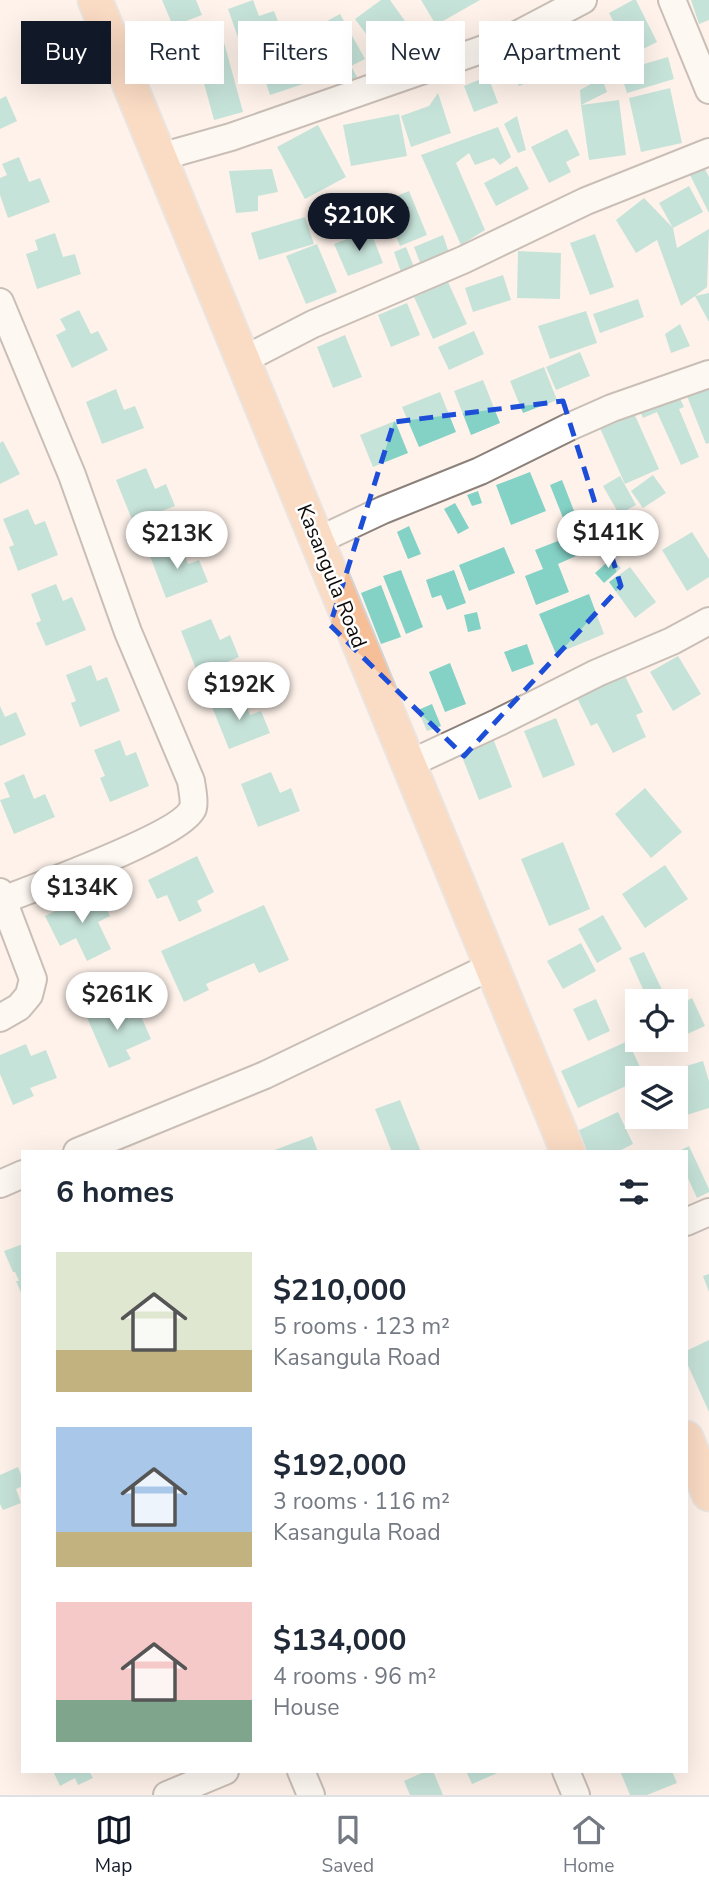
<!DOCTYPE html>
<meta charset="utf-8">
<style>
:root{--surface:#fff;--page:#f2f2f3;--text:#1f2937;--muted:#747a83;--line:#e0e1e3;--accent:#111827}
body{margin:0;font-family:"Nunito Sans",sans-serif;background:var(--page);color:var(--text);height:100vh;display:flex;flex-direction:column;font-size:26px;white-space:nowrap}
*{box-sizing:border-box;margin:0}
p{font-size:23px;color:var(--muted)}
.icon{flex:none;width:38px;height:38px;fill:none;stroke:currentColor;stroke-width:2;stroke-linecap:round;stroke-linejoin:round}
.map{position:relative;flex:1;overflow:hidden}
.sheet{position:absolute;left:21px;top:1150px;width:667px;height:623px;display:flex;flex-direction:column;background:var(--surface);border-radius:0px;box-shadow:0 7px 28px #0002}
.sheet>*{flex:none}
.guide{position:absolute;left:21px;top:21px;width:668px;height:63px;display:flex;gap:14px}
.controls{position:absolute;left:625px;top:989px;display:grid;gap:14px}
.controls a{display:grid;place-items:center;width:63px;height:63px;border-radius:0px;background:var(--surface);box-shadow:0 7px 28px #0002;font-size:35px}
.price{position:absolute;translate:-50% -60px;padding:0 16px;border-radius:24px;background:#fff;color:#222;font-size:23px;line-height:46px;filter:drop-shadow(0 2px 4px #0008)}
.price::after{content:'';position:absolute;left:50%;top:42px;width:21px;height:16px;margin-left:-10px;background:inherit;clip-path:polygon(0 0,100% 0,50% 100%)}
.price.active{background:var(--accent);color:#fff}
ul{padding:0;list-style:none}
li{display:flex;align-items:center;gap:21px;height:175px;padding:0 35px}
li span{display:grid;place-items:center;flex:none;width:196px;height:140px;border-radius:0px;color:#555}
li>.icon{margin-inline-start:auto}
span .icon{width:84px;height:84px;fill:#fffc;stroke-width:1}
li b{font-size:30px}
h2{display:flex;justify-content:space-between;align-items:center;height:84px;padding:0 35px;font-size:30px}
.tag{padding:0 24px;border-radius:0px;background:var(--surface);box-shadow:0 7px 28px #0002;font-size:24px;line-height:63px}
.tag.active{background:var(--accent);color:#fff}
.tabs{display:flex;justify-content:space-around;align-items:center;height:98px;border-top:2px solid var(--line);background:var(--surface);font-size:19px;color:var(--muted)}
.tabs a{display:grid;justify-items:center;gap:4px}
.tabs .active{color:var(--accent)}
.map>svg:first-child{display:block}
</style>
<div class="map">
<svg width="709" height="1795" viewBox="0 0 709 1795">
<rect width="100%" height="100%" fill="#fef2ea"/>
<g fill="#84d1c6">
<polygon points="162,0 196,0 202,15 173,26"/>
<polygon points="253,0 259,16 274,11 282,32 241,46 228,9"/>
<polygon points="381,0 390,0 412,31 381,54 355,19"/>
<polygon points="421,0 480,0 436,25"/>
<polygon points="633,0 636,0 657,42 631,55 609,13"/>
<polygon points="691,0 709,0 709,20 699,24"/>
<polygon points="340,14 365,59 351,66 357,77 345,83 338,70 323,77 301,35"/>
<polygon points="584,28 593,52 564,63 555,38"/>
<polygon points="222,35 243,112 214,120 193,43"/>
<polygon points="296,42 309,82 270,95 257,55"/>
<polygon points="532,49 544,75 519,86 507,61"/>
<polygon points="668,57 674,79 627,93 620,71"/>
<polygon points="488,76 498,103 474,112 464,86"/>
<polygon points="602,78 607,92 581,105 580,90"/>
<polygon points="670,88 682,143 641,152 629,98"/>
<polygon points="438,93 451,133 411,147 401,116 429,106"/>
<polygon points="6,96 17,121 0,129 0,99"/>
<polygon points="619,100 626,155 589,160 581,105"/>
<polygon points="399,114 407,156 351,166 343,125"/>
<polygon points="517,116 526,150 518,153 504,124"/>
<polygon points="318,125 346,177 305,199 277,147"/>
<polygon points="498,127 511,157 500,165 494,158 475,165 469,153 456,163 485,230 461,245 421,155"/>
<polygon points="567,129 580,155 566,162 571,172 549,183 531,147"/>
<polygon points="19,157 29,182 40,178 50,202 8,218 0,195 0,178 7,175 2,164"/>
<polygon points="517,166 529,189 496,206 484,183"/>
<polygon points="704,167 709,177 709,213 689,173"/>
<polygon points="272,169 278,192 258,196 258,211 236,213 229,171"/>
<polygon points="689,186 703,212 673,228 659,203"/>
<polygon points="409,191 427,235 400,246 382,202"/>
<polygon points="362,194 371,215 331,231 322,210"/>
<polygon points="644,198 673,228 677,248 709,229 707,287 695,296 709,293 709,322 695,296 681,306 657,240 636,253 616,220"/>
<polygon points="305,217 314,244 259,260 251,233"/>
<polygon points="370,230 383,263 348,276 334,244"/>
<polygon points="55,233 63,257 75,254 81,274 37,289 26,254 38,250 35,240"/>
<polygon points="595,234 614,287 590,295 570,243"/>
<polygon points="443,235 449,253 421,265 414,247"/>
<polygon points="317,244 337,292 306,304 286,256"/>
<polygon points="406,247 414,267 401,272 394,252"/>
<polygon points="518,251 561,253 560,299 517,298"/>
<polygon points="503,275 511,300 473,312 465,288"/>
<polygon points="448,282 467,324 433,339 414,297"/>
<polygon points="638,299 644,317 600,333 593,314"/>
<polygon points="407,303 420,335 391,347 378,315"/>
<polygon points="79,310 91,334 98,331 108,350 72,368 56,335 66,330 60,319"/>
<polygon points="586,311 597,343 550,359 538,326"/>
<polygon points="680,324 690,346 671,353 665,334"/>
<polygon points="474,331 484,354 449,370 438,347"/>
<polygon points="345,335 362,377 333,388 317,347"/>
<polygon points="580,352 590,376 556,390 546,367"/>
<polygon points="544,367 557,400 523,413 510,381"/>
<polygon points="483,380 500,423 471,435 454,391"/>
<polygon points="709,381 709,443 706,444 685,391"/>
<polygon points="116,389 124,410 135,406 144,428 102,444 86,402"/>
<polygon points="676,390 684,407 679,409 699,457 681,465 657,412 643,418 638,407"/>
<polygon points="440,392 456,432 419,447 402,407"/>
<polygon points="633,411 659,469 625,484 599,426"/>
<polygon points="395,421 408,453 373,467 360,435"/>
<polygon points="3,441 20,474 0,484 0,443"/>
<polygon points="146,468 155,489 166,484 175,506 133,522 116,480"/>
<polygon points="530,472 546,511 511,525 496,485"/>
<polygon points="653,475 666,493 643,508 631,491"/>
<polygon points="620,476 636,505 619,514 603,486"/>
<polygon points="562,480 583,534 571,538 550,485"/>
<polygon points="478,491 482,503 472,506 467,495"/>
<polygon points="455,503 469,528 458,534 444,509"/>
<polygon points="28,509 35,525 45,521 58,555 18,571 9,547 14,545 3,519"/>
<polygon points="409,526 421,554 408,559 397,532"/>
<polygon points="692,532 709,559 709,577 687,591 662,550"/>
<polygon points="568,537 576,556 558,564 569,592 536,605 525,576 543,569 535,550"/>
<polygon points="180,544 188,564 199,560 208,582 166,598 150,556"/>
<polygon points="504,547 515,573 469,591 459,565"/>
<polygon points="612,558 621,568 604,583 595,573"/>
<polygon points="630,567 656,602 635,618 609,582"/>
<polygon points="401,570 423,627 406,634 383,576"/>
<polygon points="454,570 466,603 447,610 441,595 432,598 426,580"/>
<polygon points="56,584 63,601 72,597 86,630 46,646 36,623 41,621 31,594"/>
<polygon points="381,585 401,637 381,644 361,593"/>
<polygon points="589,594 604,634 556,654 539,614"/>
<polygon points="477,612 481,629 468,632 464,615"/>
<polygon points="211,619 220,640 230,635 239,657 198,674 181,631"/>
<polygon points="527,644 534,664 512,672 504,652"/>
<polygon points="678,656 701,694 673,711 650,672"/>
<polygon points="450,663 466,704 445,712 429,672"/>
<polygon points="91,665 97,681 107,677 120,711 80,727 71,703 76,701 66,675"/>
<polygon points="622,670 643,712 636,715 646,737 613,753 597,723 591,726 575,694"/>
<polygon points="242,695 250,715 261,711 270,733 229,749 212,707"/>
<polygon points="432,704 441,726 427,731 418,710"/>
<polygon points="0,706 5,717 16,712 26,735 0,746"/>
<polygon points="556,718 575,765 543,778 524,731"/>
<polygon points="492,736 512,787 479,800 459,749"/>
<polygon points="120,740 126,756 136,752 149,786 110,802 100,778 105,776 94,750"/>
<polygon points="271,772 280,793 291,788 300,811 258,827 241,784"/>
<polygon points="24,774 34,799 45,794 55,817 14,834 0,800 10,797 4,783"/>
<polygon points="645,788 682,832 651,858 615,814"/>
<polygon points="563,842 590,909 549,926 521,859"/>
<polygon points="197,856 214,892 197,901 202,911 179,922 167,895 157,899 148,880"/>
<polygon points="665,865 688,899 645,928 622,894"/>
<polygon points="97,890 110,916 98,922 111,949 87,961 76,938 60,946 45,916"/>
<polygon points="264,905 289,960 259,973 254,963 206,984 209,990 184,1002 161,951"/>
<polygon points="603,915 622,949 597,963 578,929"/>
<polygon points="581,943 596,971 563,989 547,961"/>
<polygon points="644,952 663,992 647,998 629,958"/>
<polygon points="119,998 128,1019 140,1014 151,1039 126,1050 131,1059 109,1068 85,1013"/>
<polygon points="692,998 705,1026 676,1039 676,1006"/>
<polygon points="596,999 610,1031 588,1041 573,1009"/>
<polygon points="628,1041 645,1078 637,1078 637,1081 578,1108 561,1071"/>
<polygon points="26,1044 31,1056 46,1050 57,1078 30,1088 34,1096 13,1105 0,1074 0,1055"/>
<polygon points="703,1061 709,1081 709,1108 680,1117 676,1102 676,1078 668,1078 666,1072"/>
<polygon points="400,1100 421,1152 392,1152 375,1109"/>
<polygon points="618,1112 633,1144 617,1152 581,1152 573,1133"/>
<polygon points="312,1136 318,1152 272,1152 272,1151"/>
<polygon points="689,1146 709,1189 709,1192 697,1198 686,1174 686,1152 677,1152"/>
<polygon points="23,1244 23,1297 16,1281 19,1281 15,1272 13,1272 4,1251"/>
<polygon points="709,1274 709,1292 703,1276"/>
<polygon points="709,1340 709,1412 686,1361 686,1351"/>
<polygon points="18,1467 23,1480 23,1486 16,1489 21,1503 3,1510 0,1504 0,1475"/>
<polygon points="53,1771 89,1771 93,1778 78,1785 75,1778 60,1786"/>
<polygon points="426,1771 433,1771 443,1795 410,1795 404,1781"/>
<polygon points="466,1771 502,1771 472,1784"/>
<polygon points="620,1771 672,1771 677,1783 647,1795 630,1795"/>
</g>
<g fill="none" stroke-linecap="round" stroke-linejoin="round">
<defs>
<g id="minor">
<polyline points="672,0 709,90"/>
<polyline points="160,157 231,137 478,51 509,39 583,0"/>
<path d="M0,302L72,475L128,632L191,781C192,789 195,801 193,808C182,835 36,887 3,900"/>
<polyline points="243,360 313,324 463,260 586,201 709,152"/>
<polyline points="317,541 383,510 480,471 569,427 612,408 709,374"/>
<polyline points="409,764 499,722 597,673 672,641 709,621"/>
<polyline points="0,892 33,979 29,995 19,1007 0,1018"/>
<polyline points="77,1152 265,1075 492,966"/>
<polyline points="0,1184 23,1174"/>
<polyline points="686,1222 709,1212"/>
<polyline points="301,1771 311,1795"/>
<polyline points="566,1771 576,1795"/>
<polyline points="167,1795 225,1771"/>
</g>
<g id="major">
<polyline points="95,0 568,1152"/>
<polyline points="686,1438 709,1494"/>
</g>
</defs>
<use href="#minor" stroke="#8c817a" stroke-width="30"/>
<use href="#major" stroke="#d4d3d3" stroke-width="37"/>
<use href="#minor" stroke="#fff" stroke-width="26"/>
<use href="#major" stroke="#f7bf97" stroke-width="33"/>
</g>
<path d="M0 0H709V1795H0ZM563,401L621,586L464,756L330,625L394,422Z" fill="#fef2ea" fill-opacity=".55" fill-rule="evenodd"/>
<path fill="none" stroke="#1d4ed8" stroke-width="5" stroke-dasharray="14 9" stroke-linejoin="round" d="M563,401L621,586L464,756L330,625L394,422Z"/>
<g text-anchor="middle" stroke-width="5" stroke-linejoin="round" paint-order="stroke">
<g font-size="21" fill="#0f0b09" stroke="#fff">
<text transform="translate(332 576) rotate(68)" y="7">Kasangula Road</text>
</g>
</g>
</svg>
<div class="controls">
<a><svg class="icon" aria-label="locate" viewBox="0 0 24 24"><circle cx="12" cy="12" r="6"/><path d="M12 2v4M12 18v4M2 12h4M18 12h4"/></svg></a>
<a><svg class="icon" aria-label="layers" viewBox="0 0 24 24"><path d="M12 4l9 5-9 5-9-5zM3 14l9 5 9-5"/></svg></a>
</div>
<b class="price active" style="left:359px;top:253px">$210K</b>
<b class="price" style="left:608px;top:570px">$141K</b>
<b class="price" style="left:177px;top:571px">$213K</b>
<b class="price" style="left:239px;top:722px">$192K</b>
<b class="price" style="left:82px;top:925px">$134K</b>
<b class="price" style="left:117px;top:1032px">$261K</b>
<div class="guide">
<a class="tag active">Buy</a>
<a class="tag">Rent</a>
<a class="tag">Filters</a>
<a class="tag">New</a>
<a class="tag">Apartment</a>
</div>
<section class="sheet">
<h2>6 homes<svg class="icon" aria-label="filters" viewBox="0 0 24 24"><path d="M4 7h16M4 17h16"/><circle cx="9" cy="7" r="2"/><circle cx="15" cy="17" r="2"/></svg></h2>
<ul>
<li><span style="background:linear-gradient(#dfe7d0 70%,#c2b280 0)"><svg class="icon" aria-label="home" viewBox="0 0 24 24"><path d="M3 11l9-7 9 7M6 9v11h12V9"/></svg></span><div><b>$210,000</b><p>5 rooms · 123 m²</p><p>Kasangula Road</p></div></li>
<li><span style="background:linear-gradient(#a9c7e8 75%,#c2b280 0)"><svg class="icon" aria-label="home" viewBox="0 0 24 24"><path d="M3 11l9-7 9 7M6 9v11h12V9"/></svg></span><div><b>$192,000</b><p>3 rooms · 116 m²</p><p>Kasangula Road</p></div></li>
<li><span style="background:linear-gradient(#f6c9c9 70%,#7fa58c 0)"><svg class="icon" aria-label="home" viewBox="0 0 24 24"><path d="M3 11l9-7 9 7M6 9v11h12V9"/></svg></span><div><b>$134,000</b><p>4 rooms · 96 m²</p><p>House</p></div></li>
</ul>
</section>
</div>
<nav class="tabs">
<a class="active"><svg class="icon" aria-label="map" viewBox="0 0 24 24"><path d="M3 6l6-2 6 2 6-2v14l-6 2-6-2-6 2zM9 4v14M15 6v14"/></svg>Map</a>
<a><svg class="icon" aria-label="saved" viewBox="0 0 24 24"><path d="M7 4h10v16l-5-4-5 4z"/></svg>Saved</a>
<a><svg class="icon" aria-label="home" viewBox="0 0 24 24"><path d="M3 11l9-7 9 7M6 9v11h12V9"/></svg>Home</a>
</nav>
